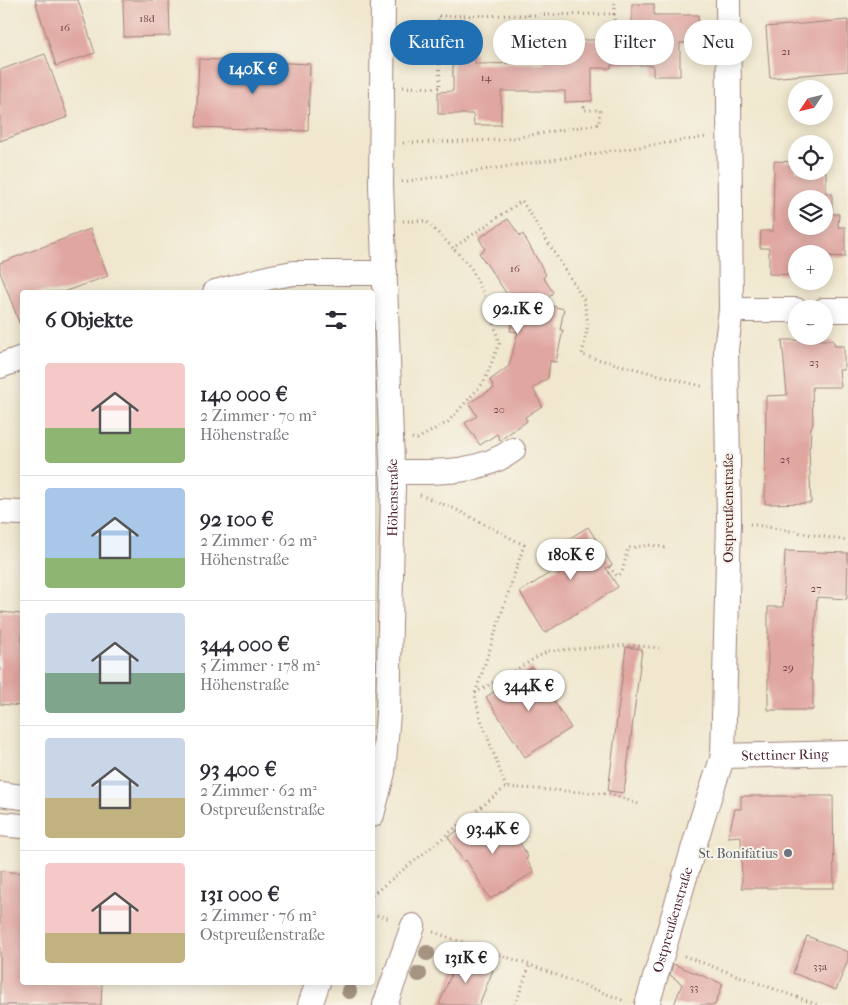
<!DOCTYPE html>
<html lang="de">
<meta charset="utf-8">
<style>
:root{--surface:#fff;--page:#f2f2f3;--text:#2b2b33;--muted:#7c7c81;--line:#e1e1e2;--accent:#1f6fb2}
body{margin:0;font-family:"IM FELL French Canon",serif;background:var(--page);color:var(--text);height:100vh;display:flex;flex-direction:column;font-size:19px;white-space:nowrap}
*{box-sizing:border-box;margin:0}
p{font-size:16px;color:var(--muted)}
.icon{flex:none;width:28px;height:28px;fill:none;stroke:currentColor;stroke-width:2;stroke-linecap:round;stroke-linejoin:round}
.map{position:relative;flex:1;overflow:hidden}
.side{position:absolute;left:20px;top:290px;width:355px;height:695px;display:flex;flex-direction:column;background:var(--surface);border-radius:5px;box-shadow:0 2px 12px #0003}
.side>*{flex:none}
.hud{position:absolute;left:390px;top:20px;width:382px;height:45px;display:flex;gap:10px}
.needle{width:32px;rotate:235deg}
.fabs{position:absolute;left:788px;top:80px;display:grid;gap:10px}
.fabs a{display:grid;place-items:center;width:45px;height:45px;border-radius:50%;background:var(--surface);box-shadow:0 2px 12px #0003;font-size:25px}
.price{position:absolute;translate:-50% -42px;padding:0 11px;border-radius:18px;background:#fff;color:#222;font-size:16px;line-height:32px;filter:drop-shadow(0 1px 2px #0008)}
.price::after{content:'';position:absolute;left:50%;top:30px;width:15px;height:11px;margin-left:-8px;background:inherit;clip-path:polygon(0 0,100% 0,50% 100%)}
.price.active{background:var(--accent);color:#fff}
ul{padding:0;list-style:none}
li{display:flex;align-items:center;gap:15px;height:125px;padding:0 25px}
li+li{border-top:1px solid var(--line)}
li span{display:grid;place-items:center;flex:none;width:140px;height:100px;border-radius:5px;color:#555}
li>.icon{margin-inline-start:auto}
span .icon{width:60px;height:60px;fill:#fffc;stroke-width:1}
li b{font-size:21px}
h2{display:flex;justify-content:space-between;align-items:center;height:60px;padding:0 25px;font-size:21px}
.tag{padding:0 18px;border-radius:22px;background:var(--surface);box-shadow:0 2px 12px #0003;font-size:18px;line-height:45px}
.tag.active{background:var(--accent);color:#fff}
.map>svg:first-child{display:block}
</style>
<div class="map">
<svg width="848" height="1005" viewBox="0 0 848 1005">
<rect width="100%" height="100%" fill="#f7f3e8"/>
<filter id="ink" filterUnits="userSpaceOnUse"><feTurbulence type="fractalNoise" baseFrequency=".02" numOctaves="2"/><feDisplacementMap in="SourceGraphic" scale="10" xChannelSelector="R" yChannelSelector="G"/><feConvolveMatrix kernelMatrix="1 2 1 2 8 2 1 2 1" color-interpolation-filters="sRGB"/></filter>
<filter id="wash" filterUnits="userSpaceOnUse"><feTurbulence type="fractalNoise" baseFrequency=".0096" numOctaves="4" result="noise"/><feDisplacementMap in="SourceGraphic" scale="20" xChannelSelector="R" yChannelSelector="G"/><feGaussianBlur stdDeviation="1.12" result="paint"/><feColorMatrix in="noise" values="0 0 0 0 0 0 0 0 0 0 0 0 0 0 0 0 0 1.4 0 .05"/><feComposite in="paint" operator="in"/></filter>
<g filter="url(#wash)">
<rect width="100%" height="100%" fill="#f0e7ce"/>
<g id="blocks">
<g fill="#e0a6a0" fill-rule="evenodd">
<polygon points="35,0 78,0 95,53 56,66"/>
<polygon points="123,0 169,0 170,36 124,37"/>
<polygon points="632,4 654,4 654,15 698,15 699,43 680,43 680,76 653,76 653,65 611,65 611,68 592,68 592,101 565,102 565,91 501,91 501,125 474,125 473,114 438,114 438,92 453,91 453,52 475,52 475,64 544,63 544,29 566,29 566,40 632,40"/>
<polygon points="848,20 848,71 770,78 766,27"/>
<polygon points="45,54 68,117 0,141 0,70"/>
<polygon points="199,59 310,64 308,131 196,127"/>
<path d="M774,161L796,162V171H826V193H832V214H839L838,227H845V257L796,254V275L769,274V248H760L761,231H773ZM796,199H824V226H796Z"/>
<polygon points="508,219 520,236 523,234 546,275 543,277 553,292 544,304 564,309 560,330 563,330 556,362 550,361 548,378 533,388 542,406 525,417 527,421 500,440 497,434 480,445 465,423 477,416 469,403 494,388 490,380 509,366 518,332 510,331 515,306 479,253 485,249 479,238"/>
<polygon points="90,229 108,276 63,292 22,292 21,327 0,272 0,263"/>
<polygon points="782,340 833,340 835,346 844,346 844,370 839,370 841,387 812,387 813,424 811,428 810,447 809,447 811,503 765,504 766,396 787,395"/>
<polygon points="588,527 612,565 606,568 618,587 545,633 520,592 559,567 549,551"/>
<polygon points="785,551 848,553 847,599 817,597 811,680 813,680 813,710 768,710 768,607 783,607"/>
<polygon points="0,612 22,614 22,706 0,704"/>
<polygon points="626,647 642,649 624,793 608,791"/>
<polygon points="532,667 571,728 525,757 486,697"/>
<polygon points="741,796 833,796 834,888 742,888 741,836 728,837 735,809 741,809"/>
<polygon points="503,816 518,839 528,857 526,859 534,872 490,899 466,860 464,862 448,837 469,824 473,830 482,824 484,828"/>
<polygon points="0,871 22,873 22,982 102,982 101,1005 0,1005"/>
<polygon points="807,936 848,952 848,960 836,990 793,973"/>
<polygon points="458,957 493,970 479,1005 439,1005"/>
<polygon points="673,964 723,984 715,1005 674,1005 682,984 670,975"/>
</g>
</g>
</g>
<g filter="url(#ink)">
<use href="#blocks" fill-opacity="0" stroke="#9d837c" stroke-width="1"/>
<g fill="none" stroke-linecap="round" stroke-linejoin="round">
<defs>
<g id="minor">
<polyline points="215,292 271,277 294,273 385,273"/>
<polyline points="731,310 796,310"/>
<polyline points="824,310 848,310"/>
<polyline points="0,366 22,358"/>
<path d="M392,472C433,472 479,475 513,450"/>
<polyline points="0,512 22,513"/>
<path id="s1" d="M723,756L848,753"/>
<polyline points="0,794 22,797"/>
<path id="s2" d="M372,815L383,772L388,714L393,487L381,185L383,0"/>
<polyline points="0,824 22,826"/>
<polyline points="310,1005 318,982"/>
<polyline points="385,1005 413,926"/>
<path id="s3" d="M647,1005L703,816L723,756L729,520L726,349L731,310L728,0"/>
</g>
</defs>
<use href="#minor" stroke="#9d837c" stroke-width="26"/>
<g stroke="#9d837c" stroke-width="3" stroke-dasharray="1 4" stroke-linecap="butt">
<polyline points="614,14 615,33 632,33"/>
<polyline points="527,15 527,59 544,58"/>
<polyline points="403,87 440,88 438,16 614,14 615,0"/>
<polyline points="403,143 500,140 599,124 600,110 584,110 584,102"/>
<polyline points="402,182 707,137"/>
<polyline points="403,221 426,221 453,248 522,201 584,300 588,324 582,355 705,387"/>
<polyline points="412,438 417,439 448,422 484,382 499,344 490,307 471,268 453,248"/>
<polyline points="420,495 453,508 524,545 475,694 479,714 506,787"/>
<polyline points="750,524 848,541"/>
<polyline points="609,567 617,576 622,573 628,548 651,545 667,548"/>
<polyline points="475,693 548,651 631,645 659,648"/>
<polyline points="372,895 506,787 610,794 641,805"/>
<polyline points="372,914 391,919"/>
<polyline points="433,932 530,965 625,1001"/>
<polyline points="684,956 818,1005"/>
<polyline points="515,1005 530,965"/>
</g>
<use href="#minor" stroke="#fff" stroke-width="24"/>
</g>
<g fill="#a49480">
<circle cx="427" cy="953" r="8"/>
<circle cx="419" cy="974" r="8"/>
<circle cx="349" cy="991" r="8"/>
</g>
</g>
<circle fill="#6b7280" stroke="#f7f3e8" stroke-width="2" cx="788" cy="853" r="5"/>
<g text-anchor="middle" stroke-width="4" stroke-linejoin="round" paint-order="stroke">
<g font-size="11" fill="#704148">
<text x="147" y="22">18d</text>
<text x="65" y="31">16</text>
<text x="786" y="55">21</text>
<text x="486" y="81">14</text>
<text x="515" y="272">16</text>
<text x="814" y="366">23</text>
<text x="499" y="413">20</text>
<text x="785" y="463">25</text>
<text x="816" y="592">27</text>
<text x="788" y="671">29</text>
<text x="820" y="970">33a</text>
<text x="694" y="991">33</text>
</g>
<g font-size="14" fill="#4a1f2b" stroke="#f7f3e8">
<text dy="5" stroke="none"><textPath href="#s2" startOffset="319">Höhenstraße</textPath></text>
<text transform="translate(728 508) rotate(-90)" y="5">Ostpreußenstraße</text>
<text dy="5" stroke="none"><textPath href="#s1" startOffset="62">Stettiner Ring</textPath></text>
<text dy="5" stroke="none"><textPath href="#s3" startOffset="89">Ostpreußenstraße</textPath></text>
</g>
<g font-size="14" fill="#5b616d" stroke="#f7f3e8" text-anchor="end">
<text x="778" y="858">St. Bonifatius</text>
</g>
</g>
</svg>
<div class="fabs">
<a><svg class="needle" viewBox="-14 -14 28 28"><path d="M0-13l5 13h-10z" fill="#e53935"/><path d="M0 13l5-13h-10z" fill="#7c7c81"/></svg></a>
<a><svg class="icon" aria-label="locate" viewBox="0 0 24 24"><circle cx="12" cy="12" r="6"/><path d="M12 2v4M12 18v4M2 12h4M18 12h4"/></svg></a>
<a><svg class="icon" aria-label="layers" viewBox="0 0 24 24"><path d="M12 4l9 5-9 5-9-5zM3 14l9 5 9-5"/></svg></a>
<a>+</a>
<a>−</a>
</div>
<b class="price active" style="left:253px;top:95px">140K €</b>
<b class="price" style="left:518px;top:335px">92.1K €</b>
<b class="price" style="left:571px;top:581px">180K €</b>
<b class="price" style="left:529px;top:712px">344K €</b>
<b class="price" style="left:493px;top:855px">93.4K €</b>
<b class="price" style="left:466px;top:984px">131K €</b>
<div class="hud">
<a class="tag active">Kaufen</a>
<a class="tag">Mieten</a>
<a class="tag">Filter</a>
<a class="tag">Neu</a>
</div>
<section class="side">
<h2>6 Objekte<svg class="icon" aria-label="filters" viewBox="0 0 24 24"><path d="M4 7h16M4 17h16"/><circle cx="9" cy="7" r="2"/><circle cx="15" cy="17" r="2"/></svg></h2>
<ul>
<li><span style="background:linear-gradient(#f6c9c9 65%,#8fb573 0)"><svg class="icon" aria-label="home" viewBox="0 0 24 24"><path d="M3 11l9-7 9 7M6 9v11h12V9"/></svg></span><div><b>140 000 €</b><p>2 Zimmer · 70 m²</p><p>Höhenstraße</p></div></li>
<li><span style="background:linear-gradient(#a9c7e8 70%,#8fb573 0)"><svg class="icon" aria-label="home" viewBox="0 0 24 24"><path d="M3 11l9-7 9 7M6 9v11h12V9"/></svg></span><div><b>92 100 €</b><p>2 Zimmer · 62 m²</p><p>Höhenstraße</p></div></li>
<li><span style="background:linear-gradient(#c9d6e8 60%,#7fa58c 0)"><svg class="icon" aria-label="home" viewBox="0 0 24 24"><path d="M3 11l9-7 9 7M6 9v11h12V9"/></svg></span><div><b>344 000 €</b><p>5 Zimmer · 178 m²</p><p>Höhenstraße</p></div></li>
<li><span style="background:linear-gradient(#c9d6e8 60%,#c2b280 0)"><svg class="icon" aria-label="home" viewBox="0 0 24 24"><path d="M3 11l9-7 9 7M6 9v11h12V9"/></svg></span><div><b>93 400 €</b><p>2 Zimmer · 62 m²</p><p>Ostpreußenstraße</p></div></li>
<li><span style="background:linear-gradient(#f6c9c9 70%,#c2b280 0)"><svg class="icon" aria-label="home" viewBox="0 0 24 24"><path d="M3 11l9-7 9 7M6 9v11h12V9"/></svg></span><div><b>131 000 €</b><p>2 Zimmer · 76 m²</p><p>Ostpreußenstraße</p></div></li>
</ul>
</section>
</div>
